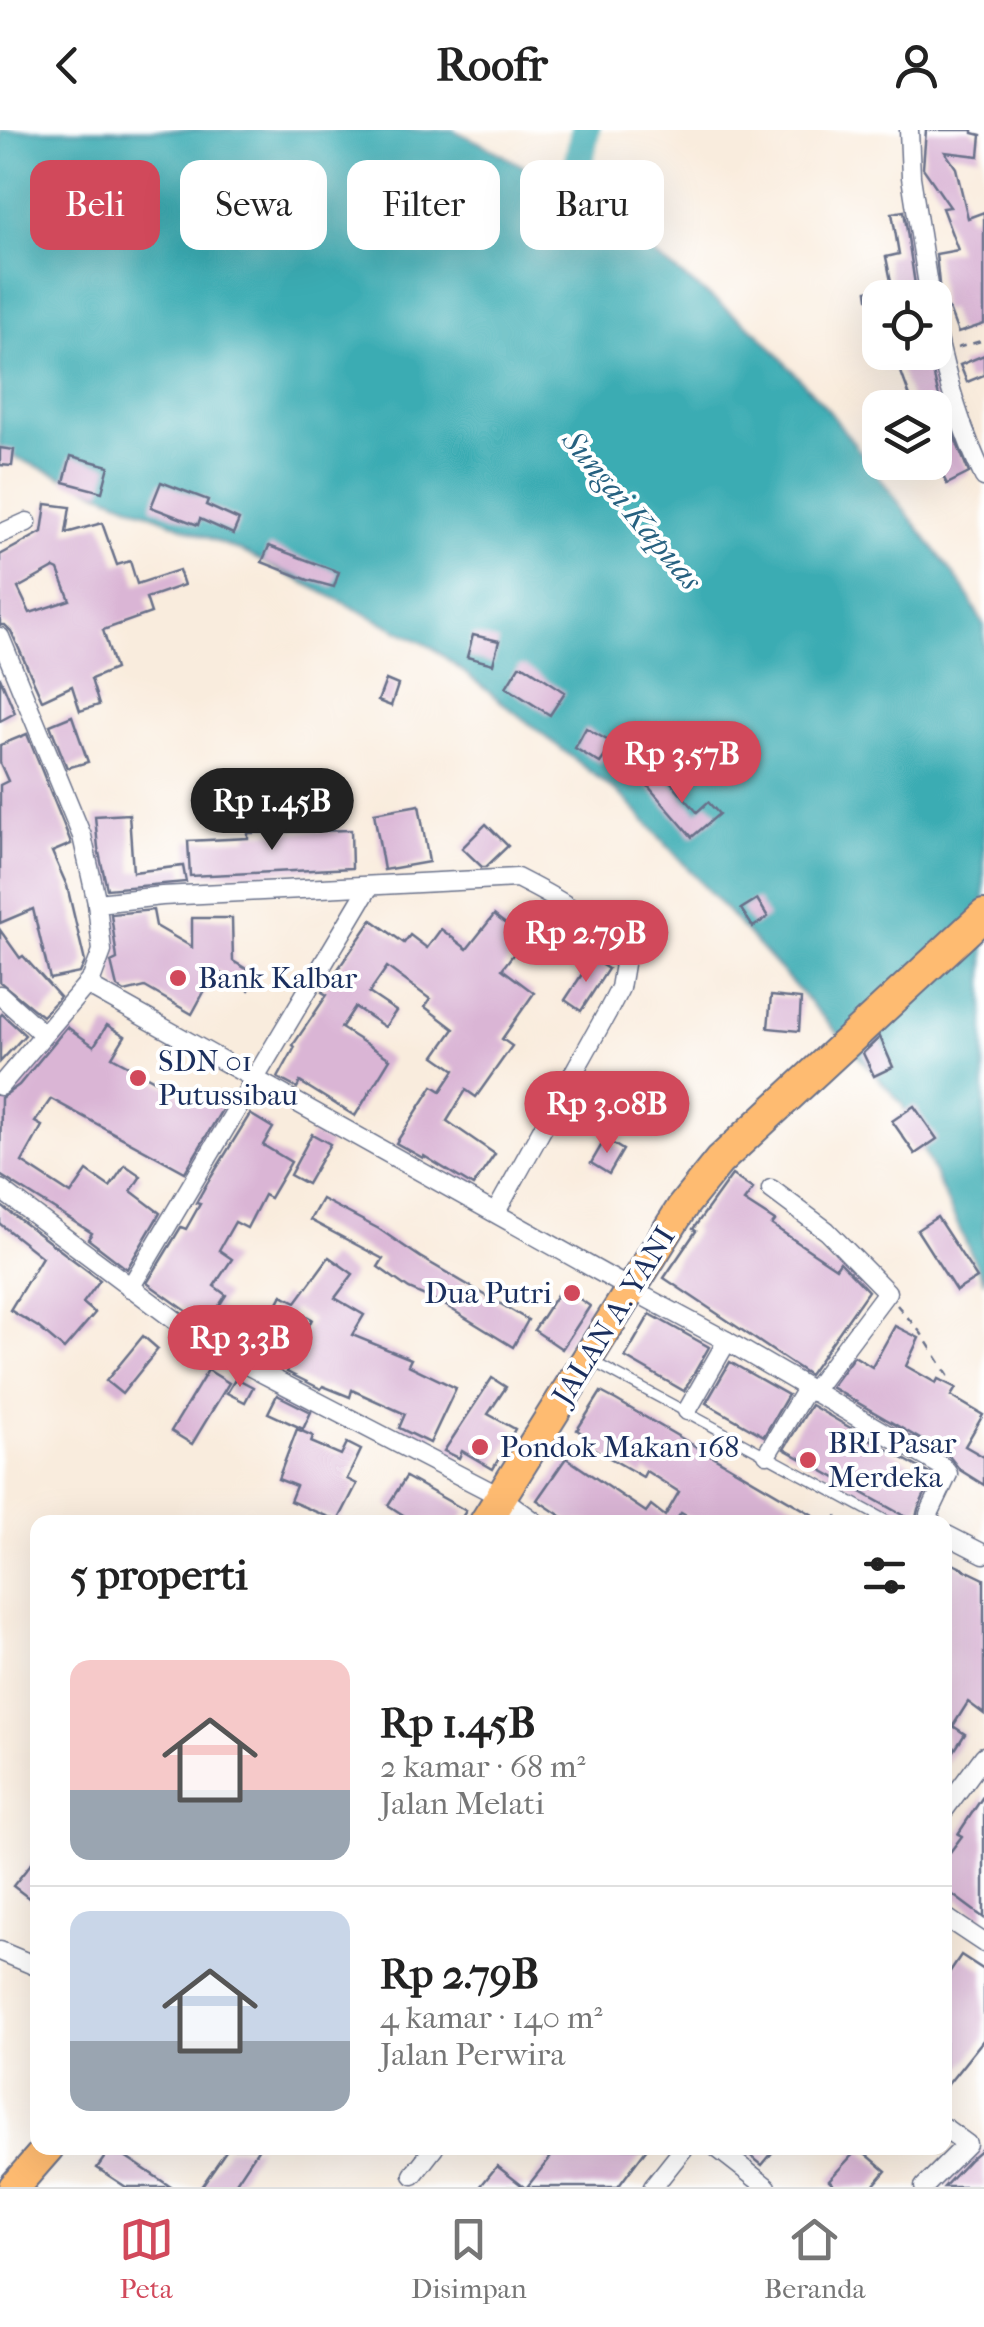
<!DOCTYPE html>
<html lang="id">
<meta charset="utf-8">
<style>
body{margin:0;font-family:"IM FELL French Canon",serif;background:#f2f2f2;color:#222;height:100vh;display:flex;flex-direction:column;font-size:38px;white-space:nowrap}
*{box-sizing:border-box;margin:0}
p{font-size:32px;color:#767676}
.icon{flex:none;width:55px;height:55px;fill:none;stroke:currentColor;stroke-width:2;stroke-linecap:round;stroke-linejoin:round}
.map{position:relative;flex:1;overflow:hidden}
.details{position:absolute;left:30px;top:1385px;width:922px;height:640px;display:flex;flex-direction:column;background:#fff;border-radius:20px;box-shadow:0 10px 40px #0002}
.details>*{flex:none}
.guide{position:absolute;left:30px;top:30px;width:925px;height:90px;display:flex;gap:20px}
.controls{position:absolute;left:862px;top:150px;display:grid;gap:20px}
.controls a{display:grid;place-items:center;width:90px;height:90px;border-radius:20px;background:#fff;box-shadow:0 10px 40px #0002;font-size:50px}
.price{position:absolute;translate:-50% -85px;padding:0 22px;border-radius:35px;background:#d1495b;color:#fff;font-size:32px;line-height:65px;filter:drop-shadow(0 2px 5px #0008)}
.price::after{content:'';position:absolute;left:50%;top:60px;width:30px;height:22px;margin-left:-15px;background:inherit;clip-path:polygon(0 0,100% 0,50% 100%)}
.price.active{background:#222;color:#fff}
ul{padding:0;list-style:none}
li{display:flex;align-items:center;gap:30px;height:250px;padding:0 40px}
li+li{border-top:2px solid #e0e0e0}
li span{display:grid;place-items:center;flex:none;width:280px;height:200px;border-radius:20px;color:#555}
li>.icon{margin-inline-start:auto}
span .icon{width:120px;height:120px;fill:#fffc;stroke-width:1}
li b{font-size:42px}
h2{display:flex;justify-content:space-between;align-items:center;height:120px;padding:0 40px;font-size:42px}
.chip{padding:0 35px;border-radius:20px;background:#fff;box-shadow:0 10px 40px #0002;font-size:35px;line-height:90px}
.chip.active{background:#d1495b;color:#fff}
header{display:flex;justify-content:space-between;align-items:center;height:130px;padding:0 40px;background:#fff;font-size:45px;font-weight:700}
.dock{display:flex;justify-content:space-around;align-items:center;height:140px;border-top:2px solid #e0e0e0;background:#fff;font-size:28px;color:#767676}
.dock a{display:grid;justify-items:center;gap:5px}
.dock .active{color:#d1495b}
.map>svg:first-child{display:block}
.water{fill:#3aacb3;stroke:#2a6e88;stroke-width:2.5}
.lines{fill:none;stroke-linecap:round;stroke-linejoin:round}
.river{stroke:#3aacb3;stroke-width:30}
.building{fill:#dab5d5;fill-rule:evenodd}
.service-casing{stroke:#69718a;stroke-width:12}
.minor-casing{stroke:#69718a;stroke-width:21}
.trunk-casing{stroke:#69718a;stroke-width:34}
.path{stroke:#69718a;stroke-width:2.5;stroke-dasharray:8 8;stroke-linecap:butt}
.service{stroke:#fff;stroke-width:9}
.minor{stroke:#fff;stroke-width:18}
.trunk{stroke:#febb71;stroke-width:30}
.poi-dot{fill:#d1495b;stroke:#fff;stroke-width:4}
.labels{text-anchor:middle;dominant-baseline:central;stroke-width:8;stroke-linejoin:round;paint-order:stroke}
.poi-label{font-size:30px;fill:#1b2f5e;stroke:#fff;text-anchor:start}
.street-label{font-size:30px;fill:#1b2f5e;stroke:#fff}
.water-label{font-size:32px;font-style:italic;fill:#276180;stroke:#fff}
</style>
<header><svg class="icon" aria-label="back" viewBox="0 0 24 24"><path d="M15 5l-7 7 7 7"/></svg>Roofr<svg class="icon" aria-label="person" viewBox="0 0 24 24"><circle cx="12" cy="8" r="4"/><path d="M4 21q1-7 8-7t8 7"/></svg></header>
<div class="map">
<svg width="984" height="2057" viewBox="0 0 984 2057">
<rect width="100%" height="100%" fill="#fff"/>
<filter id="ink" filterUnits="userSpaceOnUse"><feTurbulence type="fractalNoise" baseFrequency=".01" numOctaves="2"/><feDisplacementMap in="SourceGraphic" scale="20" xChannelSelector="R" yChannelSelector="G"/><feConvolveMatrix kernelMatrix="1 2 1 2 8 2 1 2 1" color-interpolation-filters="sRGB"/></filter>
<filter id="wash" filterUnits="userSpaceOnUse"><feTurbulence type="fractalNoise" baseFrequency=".0048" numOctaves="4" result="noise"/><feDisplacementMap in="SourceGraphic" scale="40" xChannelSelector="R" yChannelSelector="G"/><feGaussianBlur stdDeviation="2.25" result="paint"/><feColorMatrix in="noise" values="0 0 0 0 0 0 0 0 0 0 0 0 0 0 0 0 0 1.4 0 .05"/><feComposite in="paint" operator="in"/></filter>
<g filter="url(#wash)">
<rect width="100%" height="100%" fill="#f9ecdd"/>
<path class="water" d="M 0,0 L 453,0 L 483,14 L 573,64 L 757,202 L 829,281 L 964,458 L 984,496 L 984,1152 L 902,974 L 624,668 L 433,518 L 245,423 L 0,321 Z"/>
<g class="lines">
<path class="river" d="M 570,101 L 573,63 L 585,0"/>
</g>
<g id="blocks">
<g class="building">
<path d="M 926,0 L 973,0 L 973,3 L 981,5 L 979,26 L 945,22 L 956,38 L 968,88 L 984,82 L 984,194 L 958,203 L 949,179 L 943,181 L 941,174 L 936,124 L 958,120 L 942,78 L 950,77 L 923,38 Z"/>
<path d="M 904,81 L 917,168 L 868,168 L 867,161 L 892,156 L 886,127 L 899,124 L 892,83 Z"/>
<path d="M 910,222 L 928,222 L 940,271 L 969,343 L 947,354 L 935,330 L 935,273 L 914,278 L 896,228 Z"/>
<path d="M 984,225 L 984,245 L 967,252 L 960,235 Z"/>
<path d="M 0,318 L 14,320 L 12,336 L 0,335 Z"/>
<path d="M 71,326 L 109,336 L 102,362 L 64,352 Z"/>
<path d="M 161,352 L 208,370 L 206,375 L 239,390 L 233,404 L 200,389 L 198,395 L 151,377 Z"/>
<path d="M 46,374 L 70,377 L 66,403 L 102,393 L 117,435 L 130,431 L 137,454 L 179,440 L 184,455 L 146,468 L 151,483 L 103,500 L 115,539 L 91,549 L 99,575 L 80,581 L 72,556 L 42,570 L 11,501 L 5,495 L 0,495 L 0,425 L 42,402 ZM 54,438 L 58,440 L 70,470 L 30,483 L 18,458 Z"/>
<path d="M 269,416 L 339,442 L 334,457 L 308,450 L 262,432 Z"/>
<path d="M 473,505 L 499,511 L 493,534 L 467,527 Z"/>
<path d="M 519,536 L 525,536 L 565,562 L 550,585 L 506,557 Z"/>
<path d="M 0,547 L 15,583 L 0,591 Z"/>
<path d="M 386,550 L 398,555 L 391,576 L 378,571 Z"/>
<path d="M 72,586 L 88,632 L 67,638 L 50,595 Z"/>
<path d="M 586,598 L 616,615 L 618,611 L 642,625 L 632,642 L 605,626 L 600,633 L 575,618 Z"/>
<path d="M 27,604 L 70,710 L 71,714 L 52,722 L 67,756 L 85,832 L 80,843 L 50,849 L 33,779 L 0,793 L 0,655 L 8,651 L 0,633 L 0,615 Z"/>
<path d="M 662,642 L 697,682 L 708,672 L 719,684 L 692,707 L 648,656 Z"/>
<path d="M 419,675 L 429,732 L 384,740 L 374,683 Z"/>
<path d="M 129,684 L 133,742 L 183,736 L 186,752 L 107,759 L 98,718 L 95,686 Z"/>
<path d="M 486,694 L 508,716 L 486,737 L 482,737 L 462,718 Z"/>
<path d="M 351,700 L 352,738 L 190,746 L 188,711 L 248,708 L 248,703 Z"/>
<path d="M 757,769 L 768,787 L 753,797 L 741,779 Z"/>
<path d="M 153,780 L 156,796 L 192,817 L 192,788 L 232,788 L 233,831 L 258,846 L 249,860 L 216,840 L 192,884 L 145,857 L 125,862 L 117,857 L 111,832 L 117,829 L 111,784 Z"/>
<path d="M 494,785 L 525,809 L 502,839 L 534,863 L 502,909 L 512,916 L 476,967 L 466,960 L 447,991 L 495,1024 L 473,1056 L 424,1026 L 423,1028 L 396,1013 L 433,956 L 441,961 L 455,940 L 435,926 L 454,899 L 425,877 L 430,869 L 387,837 L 369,863 L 396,881 L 385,897 L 355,877 L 341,898 L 390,929 L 355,986 L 300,952 L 297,958 L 278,948 L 295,917 L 293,915 L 327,865 L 322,862 L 372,790 L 404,813 L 410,805 L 427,818 L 441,799 L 467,819 Z"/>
<path d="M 0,800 L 20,828 L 23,826 L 60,867 L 42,886 L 0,852 Z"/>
<path d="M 592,829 L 608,839 L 581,881 L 565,870 Z"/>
<path d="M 771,866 L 801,869 L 799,901 L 768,898 Z"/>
<path d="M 2,884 L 25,905 L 0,932 L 0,886 Z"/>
<path d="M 107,895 L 125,906 L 112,927 L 197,973 L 204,961 L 226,973 L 185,1042 L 51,969 L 35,992 L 42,996 L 22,1032 L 71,1064 L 87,1041 L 110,1057 L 125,1035 L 141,1046 L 131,1061 L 160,1083 L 127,1139 L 88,1109 L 92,1103 L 0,1045 L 1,968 L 19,955 L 67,897 L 94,916 Z"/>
<path d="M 880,907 L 893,937 L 874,946 L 863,923 Z"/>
<path d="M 914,976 L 937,1009 L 915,1024 L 892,991 Z"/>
<path d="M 250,984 L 273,998 L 263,1015 L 291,1032 L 270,1068 L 264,1065 L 247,1098 L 235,1092 L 219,1120 L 232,1129 L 214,1156 L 226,1165 L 217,1179 L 260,1207 L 282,1165 L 296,1172 L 329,1127 L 353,1144 L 335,1168 L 364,1185 L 352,1205 L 411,1229 L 408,1235 L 456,1258 L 430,1313 L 399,1298 L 405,1284 L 352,1260 L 350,1267 L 323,1256 L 321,1259 L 287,1242 L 312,1189 L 293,1179 L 266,1230 L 216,1202 L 147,1153 L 181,1097 L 186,1099 L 200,1074 L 196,1073 L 205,1057 Z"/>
<path d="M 312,1004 L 330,1014 L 307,1054 L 290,1045 Z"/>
<path d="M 605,1009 L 623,1020 L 609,1044 L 591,1033 Z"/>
<path d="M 732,1045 L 753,1059 L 744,1071 L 775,1091 L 772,1095 L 812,1122 L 836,1138 L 840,1132 L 868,1161 L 809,1245 L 664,1148 L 696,1101 L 693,1099 Z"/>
<path d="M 322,1069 L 379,1099 L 420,1127 L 528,1190 L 513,1217 L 443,1174 L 409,1159 L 378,1137 L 383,1129 L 310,1090 Z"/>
<path d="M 0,1075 L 100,1150 L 83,1173 L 95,1183 L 64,1219 L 38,1197 L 10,1180 L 42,1127 L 0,1094 Z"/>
<path d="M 937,1087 L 977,1148 L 956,1161 L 917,1100 Z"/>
<path d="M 562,1157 L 590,1176 L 562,1219 L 534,1200 Z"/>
<path d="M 650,1184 L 709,1217 L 684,1261 L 625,1227 Z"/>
<path d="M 895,1196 L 919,1208 L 906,1236 L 936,1253 L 938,1249 L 956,1258 L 951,1266 L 983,1285 L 965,1316 L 984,1327 L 984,1355 L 960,1340 L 949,1326 L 831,1257 L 854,1226 L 872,1237 Z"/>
<path d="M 143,1206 L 158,1219 L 122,1264 L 106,1251 Z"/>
<path d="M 730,1232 L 788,1265 L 764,1306 L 706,1273 Z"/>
<path d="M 208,1240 L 229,1253 L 192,1314 L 171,1301 Z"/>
<path d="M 236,1248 L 253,1257 L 245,1272 L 227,1263 Z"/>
<path d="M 492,1248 L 506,1257 L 488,1284 L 515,1299 L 493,1339 L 462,1321 L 459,1328 L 444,1321 Z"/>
<path d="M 601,1262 L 616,1270 L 825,1392 L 697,1392 L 681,1383 L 675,1392 L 570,1392 L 537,1370 L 566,1328 L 646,1382 L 651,1375 L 665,1386 L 679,1362 L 646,1341 L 643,1347 L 589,1316 L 592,1310 L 577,1300 Z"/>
<path d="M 277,1265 L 311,1282 L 303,1299 L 268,1283 Z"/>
<path d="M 811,1275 L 933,1346 L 918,1379 L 915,1392 L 784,1319 Z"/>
<path d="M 297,1299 L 313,1306 L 311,1312 L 341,1325 L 347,1313 L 361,1320 L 347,1349 L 357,1354 L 338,1391 L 290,1371 L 296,1356 L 278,1349 Z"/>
<path d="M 406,1347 L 466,1381 L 459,1392 L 414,1392 L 388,1375 Z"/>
<path d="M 945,1430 L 984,1449 L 984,1584 L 968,1572 L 953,1596 L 965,1604 L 945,1635 Z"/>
<path d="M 984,1665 L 984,1788 L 945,1759 L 945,1729 L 962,1706 L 958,1704 Z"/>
<path d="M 38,1725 L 38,1775 L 13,1756 Z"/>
<path d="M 961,1825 L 984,1840 L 984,1909 L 945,1958 L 945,1849 Z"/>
<path d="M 984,2017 L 984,2057 L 944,2057 L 970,2029 Z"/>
<path d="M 111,2018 L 113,2018 L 171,2057 L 126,2057 L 97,2038 Z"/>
<path d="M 228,2018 L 259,2018 L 233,2057 L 201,2057 Z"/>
<path d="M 558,2018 L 647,2018 L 618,2057 L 527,2057 Z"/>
<path d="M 741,2018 L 776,2018 L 762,2035 Z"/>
<path d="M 859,2018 L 886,2041 L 872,2057 L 836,2057 L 829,2050 Z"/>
<path d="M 497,2036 L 524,2057 L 480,2057 Z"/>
</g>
</g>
</g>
<g filter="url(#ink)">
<use href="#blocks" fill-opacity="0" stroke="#69718a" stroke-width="2.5"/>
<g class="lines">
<g class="service-casing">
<path id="service" d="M 590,1230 L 889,1392"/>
</g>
<g class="minor-casing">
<g id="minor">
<path d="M 909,0 L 911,47 L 930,168"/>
<path d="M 935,195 C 946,248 960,298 984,347"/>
<path d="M 0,404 L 27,392"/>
<path d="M 0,507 L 82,706 L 97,773"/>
<path d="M 87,855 L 618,1152"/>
<path d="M 0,865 L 43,904"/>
<path d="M 0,956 L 92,848 L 102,821 L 97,773 L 162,766 L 517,748 C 564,772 595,788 624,834 L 620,858 L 608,881 L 496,1082"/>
<path d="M 0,1059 L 176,1191 L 239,1231 L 501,1367 L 535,1392"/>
<path d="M 771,1059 L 827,1101 L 887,1162 L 812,1262"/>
<path d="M 130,1158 L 369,757"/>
<path d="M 647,1168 L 727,1211 L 943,1337 L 948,1344 L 929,1384 L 931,1392"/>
<path d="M 687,1281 L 727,1211"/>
<path d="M 767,1324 L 806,1259"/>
<path d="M 945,1404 L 984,1424"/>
<path d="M 945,1679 L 984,1626"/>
<path d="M 945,1787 L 984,1813"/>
<path d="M 0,1821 L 38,1837"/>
<path d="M 717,2018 L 767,2057"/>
<path d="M 413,2045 L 434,2018"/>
<path d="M 653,2057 L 684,2018"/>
<path d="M 924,2057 L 967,2014 L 945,1998"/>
</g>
</g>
<g class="trunk-casing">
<g id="trunk">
<path d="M 485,1392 L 683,1076 L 719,1031 L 984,785"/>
<path d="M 14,2057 L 48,2018"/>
</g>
</g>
<g class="path">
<path d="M 957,218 L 984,210"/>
<path d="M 897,1175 L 921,1203 L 949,1247"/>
<path d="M 833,1392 L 841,1381"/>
</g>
<use href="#service" class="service"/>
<use href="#minor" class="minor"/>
<use href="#trunk" class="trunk"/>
</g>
</g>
<g class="poi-dot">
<circle cx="178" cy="848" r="10"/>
<circle cx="138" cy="948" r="10"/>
<circle cx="572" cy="1163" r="10"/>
<circle cx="480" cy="1317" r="10"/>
<circle cx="808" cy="1330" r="10"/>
</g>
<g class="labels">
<g class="poi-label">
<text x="198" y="848">Bank Kalbar</text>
<text x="158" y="931">SDN 01<tspan x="158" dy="34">Putussibau</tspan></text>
<text x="552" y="1163" text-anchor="end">Dua Putri</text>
<text x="828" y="1313">BRI Pasar<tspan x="828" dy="34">Merdeka</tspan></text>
<text x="500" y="1317">Pondok Makan 168</text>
</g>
<g class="street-label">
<text transform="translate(614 1186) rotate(-58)">JALAN A. YANI</text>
</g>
<g class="water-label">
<text transform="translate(632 380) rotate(50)">Sungai Kapuas</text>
</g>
</g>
</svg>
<div class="controls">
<a><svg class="icon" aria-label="locate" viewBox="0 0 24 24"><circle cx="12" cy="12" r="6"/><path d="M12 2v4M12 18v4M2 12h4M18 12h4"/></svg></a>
<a><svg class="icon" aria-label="layers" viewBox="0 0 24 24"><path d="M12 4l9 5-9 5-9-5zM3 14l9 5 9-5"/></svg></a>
</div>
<b class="price" style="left:682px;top:676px">Rp 3.57B</b>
<b class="price active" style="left:272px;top:723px">Rp 1.45B</b>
<b class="price" style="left:586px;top:855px">Rp 2.79B</b>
<b class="price" style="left:607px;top:1026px">Rp 3.08B</b>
<b class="price" style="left:240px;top:1260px">Rp 3.3B</b>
<div class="guide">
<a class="chip active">Beli</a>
<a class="chip">Sewa</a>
<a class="chip">Filter</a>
<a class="chip">Baru</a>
</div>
<section class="details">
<h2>5 properti<svg class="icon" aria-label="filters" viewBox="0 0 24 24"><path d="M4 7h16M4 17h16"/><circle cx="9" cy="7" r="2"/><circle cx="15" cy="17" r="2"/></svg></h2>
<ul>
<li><span style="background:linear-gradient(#f6c9c9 65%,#9aa5b1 0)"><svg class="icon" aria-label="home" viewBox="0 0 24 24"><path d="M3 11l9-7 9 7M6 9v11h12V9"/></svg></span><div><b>Rp 1.45B</b><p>2 kamar · 68 m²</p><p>Jalan Melati</p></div></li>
<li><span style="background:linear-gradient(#c9d6e8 65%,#9aa5b1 0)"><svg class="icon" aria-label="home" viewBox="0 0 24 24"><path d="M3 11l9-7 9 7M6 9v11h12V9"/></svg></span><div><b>Rp 2.79B</b><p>4 kamar · 140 m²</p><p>Jalan Perwira</p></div></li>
</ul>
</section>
</div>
<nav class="dock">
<a class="active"><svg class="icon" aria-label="map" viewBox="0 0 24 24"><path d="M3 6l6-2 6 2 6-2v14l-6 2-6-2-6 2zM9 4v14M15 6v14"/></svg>Peta</a>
<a><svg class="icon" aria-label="saved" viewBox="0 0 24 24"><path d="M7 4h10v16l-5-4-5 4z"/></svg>Disimpan</a>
<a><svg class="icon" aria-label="home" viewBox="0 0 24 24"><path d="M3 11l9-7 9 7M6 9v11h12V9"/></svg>Beranda</a>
</nav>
